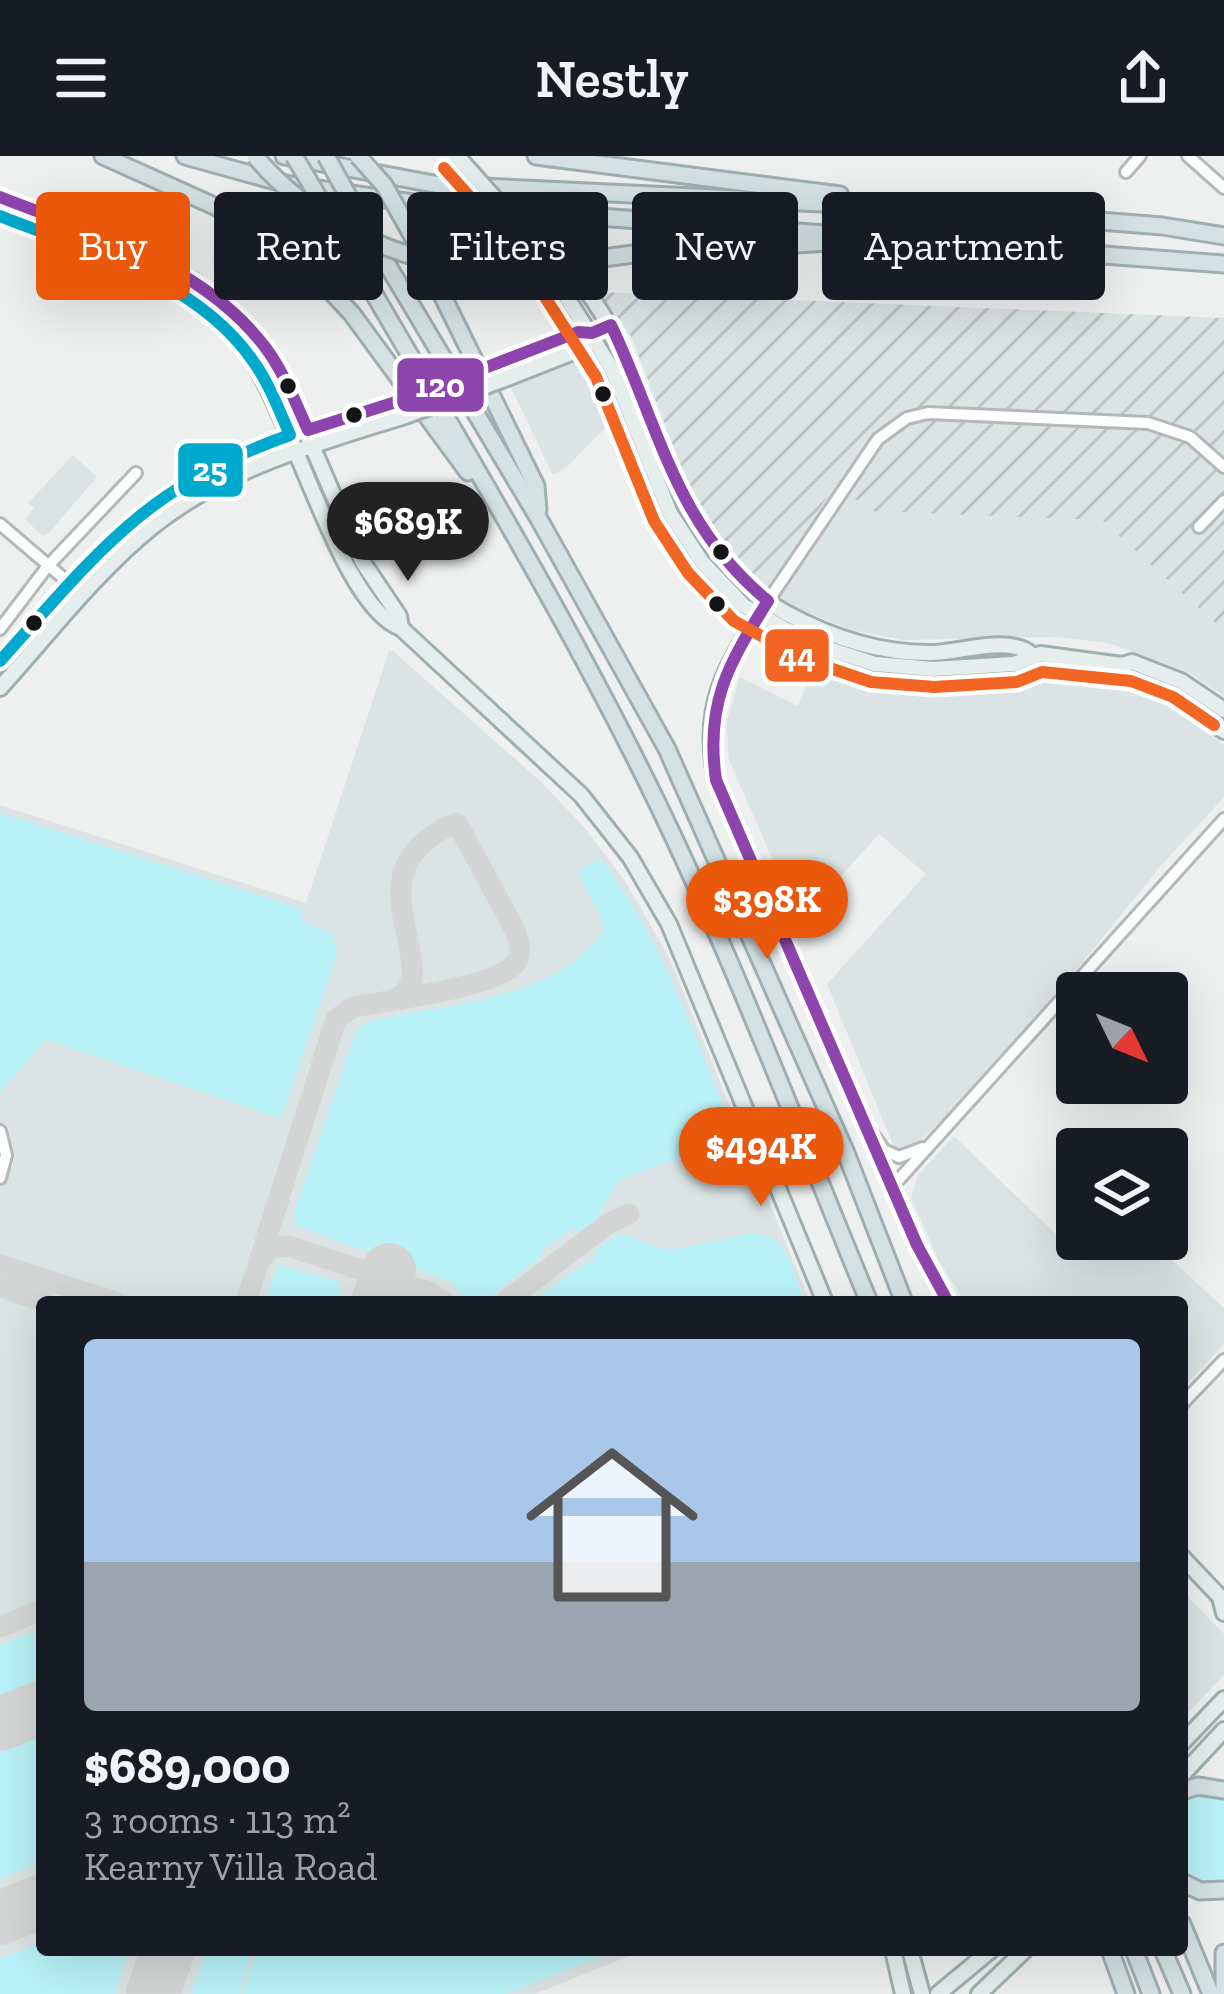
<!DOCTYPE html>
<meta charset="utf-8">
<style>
body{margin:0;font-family:"Zilla Slab",serif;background:#20242c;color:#f1f3f6;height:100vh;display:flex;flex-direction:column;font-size:45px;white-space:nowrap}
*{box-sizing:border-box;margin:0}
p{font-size:39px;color:#9ea1a6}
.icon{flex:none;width:66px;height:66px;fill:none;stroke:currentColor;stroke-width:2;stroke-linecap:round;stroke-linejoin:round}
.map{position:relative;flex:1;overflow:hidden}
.sheet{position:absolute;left:36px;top:1140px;width:1152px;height:660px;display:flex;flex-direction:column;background:#171b24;border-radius:12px;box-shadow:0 12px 48px #0002}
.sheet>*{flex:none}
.guide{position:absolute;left:36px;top:36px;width:1152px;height:108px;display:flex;gap:24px}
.needle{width:78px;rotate:133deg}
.tools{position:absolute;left:1056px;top:816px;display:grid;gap:24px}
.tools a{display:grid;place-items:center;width:132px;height:132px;border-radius:12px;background:#171b24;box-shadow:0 12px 48px #0002;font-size:60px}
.price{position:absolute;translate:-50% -102px;padding:0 27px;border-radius:42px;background:#ea580c;color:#fff;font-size:39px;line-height:78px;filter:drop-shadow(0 3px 6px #0008)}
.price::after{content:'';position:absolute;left:50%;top:72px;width:36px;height:27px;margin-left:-18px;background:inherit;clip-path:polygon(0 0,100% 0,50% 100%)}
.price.selected{background:#222;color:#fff}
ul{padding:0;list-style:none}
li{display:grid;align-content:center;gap:24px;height:636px;padding:0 48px}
li span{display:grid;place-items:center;height:372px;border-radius:12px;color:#555}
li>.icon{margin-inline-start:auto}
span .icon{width:216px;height:216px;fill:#fffc;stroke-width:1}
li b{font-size:51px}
.pill{padding:0 42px;border-radius:12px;background:#171b24;box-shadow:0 12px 48px #0002;font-size:42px;line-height:108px}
.pill.selected{background:#ea580c;color:#fff}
header{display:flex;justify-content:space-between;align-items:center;height:156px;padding:0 48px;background:#171b24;font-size:54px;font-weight:600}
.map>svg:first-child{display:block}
.built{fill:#dce3e4}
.industrial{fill:url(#industrial-furrows)}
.grass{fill:#b9f3f7}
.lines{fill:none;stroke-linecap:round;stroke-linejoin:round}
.taxiway{stroke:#d4d6d6;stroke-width:21}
.runway{stroke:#d4d6d6;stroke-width:54}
.minor-casing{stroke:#b6b8b8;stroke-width:16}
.major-casing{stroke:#9fafb0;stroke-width:20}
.highway-casing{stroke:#9fafb0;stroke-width:21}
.minor{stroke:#fcfdfd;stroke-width:10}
.major{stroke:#e5eded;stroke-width:14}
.highway{stroke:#d4e2e3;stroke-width:15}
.major-bridge-casing{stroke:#9fafb0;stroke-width:20;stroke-linecap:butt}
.highway-bridge-casing{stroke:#9fafb0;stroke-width:21;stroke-linecap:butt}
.major-bridge{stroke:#e5eded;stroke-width:14}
.highway-bridge{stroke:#d4e2e3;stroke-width:15}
.bus-1-casing{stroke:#fff;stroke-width:21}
.bus-2-casing{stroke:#fff;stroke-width:21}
.bus-3-casing{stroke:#fff;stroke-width:21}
.bus-1{stroke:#8e44ad;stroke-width:12}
.bus-2{stroke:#f26522;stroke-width:12}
.bus-3{stroke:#00a9ce;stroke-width:12}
.bus-dot{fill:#131415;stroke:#fff;stroke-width:4.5}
.line-badge{stroke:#fff;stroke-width:4.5}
.badge-label{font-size:33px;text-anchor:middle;font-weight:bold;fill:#fff}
</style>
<header><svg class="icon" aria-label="menu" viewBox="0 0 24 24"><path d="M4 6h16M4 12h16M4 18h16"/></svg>Nestly<svg class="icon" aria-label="share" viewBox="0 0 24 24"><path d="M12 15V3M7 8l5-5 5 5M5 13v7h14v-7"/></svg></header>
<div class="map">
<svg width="1224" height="1838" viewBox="0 0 1224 1838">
<defs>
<pattern id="industrial-furrows" width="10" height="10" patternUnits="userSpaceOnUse" patternTransform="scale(3)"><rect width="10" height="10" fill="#dce3e4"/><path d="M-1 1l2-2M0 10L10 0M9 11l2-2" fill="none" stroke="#bcc2c3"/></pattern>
</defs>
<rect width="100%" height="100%" fill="#eef0f0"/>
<g class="built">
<path d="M 588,200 L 598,204 L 619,257 L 568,310 L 553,319 L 510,230 Z"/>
<path d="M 73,299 L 97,321 L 48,378 L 42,380 L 25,363 L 34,352 L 28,347 Z"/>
<path d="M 835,329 L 872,354 L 1102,364 L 1224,475 L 1224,540 L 1188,516 L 1108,487 L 1056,481 L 904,484 L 851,474 L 794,451 L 761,427 L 766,425 L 804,376 Z"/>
<path d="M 389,495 L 393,495 L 539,624 L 584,671 L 625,725 L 669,801 L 810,1146 L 42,1146 L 42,1794 L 644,1794 L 535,1838 L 0,1838 L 0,649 L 306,747 Z"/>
<path d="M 818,500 L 878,517 L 936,521 L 1066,517 L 1115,525 L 1179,555 L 1224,589 L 1224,641 L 1160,711 L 1055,840 L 958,948 L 909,996 L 896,996 L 827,828 L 926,718 L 879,678 L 800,766 L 729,604 L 726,567 L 740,521 L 798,550 Z"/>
<path d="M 954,980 L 1065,1087 L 1077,1075 L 1077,1083 L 1149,1083 L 1224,1152 L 1224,1188 L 1182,1233 L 1182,1146 L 965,1146 L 939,1105 L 911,1042 L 918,1019 Z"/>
<path d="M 1182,1435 L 1224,1478 L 1224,1519 L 1182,1563 Z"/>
</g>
<path class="industrial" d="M 599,136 L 1224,162 L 1224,475 L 1102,364 L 872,355 L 835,329 L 804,376 L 766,425 L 761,427 L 729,397 L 696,349 L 631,180 Z"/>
<g class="grass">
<path d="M 0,657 L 303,753 L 301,765 L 333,778 L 337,799 L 281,963 L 46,884 L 0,936 Z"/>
<path d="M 600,702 C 665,787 699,892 739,990 L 709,999 L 705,993 L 620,1023 L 595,1064 L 579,1076 L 574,1071 L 541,1095 L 543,1099 L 483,1146 L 467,1146 L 452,1127 L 434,1119 L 294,1069 L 295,1053 L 357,873 L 372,864 C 445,850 557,842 603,776 L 604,768 L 577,716 Z"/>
<path d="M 754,1077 C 789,1081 794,1117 804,1146 L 529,1146 L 596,1101 L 594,1096 L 615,1080 L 628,1079 L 659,1092 L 673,1093 Z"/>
<path d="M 281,1110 L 338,1125 L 342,1135 L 339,1146 L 265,1146 L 275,1115 Z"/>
<path d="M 42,1473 L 42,1528 L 0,1545 L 0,1489 Z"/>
<path d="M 42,1573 L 42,1705 L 0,1723 L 0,1590 Z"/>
<path d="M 1205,1636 L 1224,1640 L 1224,1723 L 1205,1729 L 1182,1719 L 1182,1644 Z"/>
<path d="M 42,1786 L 42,1794 L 129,1794 L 115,1838 L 0,1838 L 0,1803 Z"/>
<path d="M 206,1794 L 253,1794 L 239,1838 L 191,1838 Z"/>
<path d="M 257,1794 L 616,1794 L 506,1838 L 242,1838 Z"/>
</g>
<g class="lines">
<g class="taxiway">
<path d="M 457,667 L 514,772 C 519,785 524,798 514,809 C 494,831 386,845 353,851 C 366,848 388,847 399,841 C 439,817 371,740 418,692 C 430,681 442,671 457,667 Z"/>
<path d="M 258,1107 L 271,1092 L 288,1090 L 371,1117 L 379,1126 L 379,1144 L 385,1133 L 397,1127 L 430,1136 L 444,1146"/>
<path d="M 0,1109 L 116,1146"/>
<path d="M 0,1131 L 45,1146"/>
<path d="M 246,1146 L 336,863 L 353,851"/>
<path d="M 505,1146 L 609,1067 L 629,1058"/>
<path d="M 0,1471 L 42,1454"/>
<path d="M 28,1751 L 42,1740"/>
</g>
<g class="runway">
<path d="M 378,1146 L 389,1114"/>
<path d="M 0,1568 L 42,1551"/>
<path d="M 0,1762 L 42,1745"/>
<path d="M 153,1838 L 168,1794"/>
</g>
<g class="minor-casing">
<g id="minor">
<path d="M 1188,0 L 1224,32"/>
<path d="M 1126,16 L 1140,0"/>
<path d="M 0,368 L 75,432"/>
<path d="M 1199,371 L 1224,345"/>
<path d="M 768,445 L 878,283 L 907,262 L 928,257 L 1148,267 L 1190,281 L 1224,311"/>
<path d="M 0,473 L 47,411 L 136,317"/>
<path d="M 0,975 L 6,999 L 0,1022"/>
<path d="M 875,981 L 884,994 L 899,1001 L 923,992"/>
<path d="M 893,1030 L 1224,663"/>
<path d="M 1182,1248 L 1224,1204"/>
</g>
</g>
<g class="major-casing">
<g id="major">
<path d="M 0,41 L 163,108 L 192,124 L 249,172 L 277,209 L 362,405 L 399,460 L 401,472"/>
<path d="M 0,58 C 78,91 177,116 235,180 C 290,240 337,450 401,472 L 581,639 L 630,701 L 669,768 L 825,1146"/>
<path d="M 583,130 C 665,235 661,389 786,457 C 832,482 882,498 934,497 C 961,496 1011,479 1032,499"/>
<path d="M 560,131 L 612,213 L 670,357 L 702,406 L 744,450 L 810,487 L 875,508 L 933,513 L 1014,508 L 1040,498 L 1122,509 L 1132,506 L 1181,525 L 1224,554"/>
<path d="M 496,209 L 578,176 L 595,176"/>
<path d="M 502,224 L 586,191 L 592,177"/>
<path d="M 768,445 C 727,509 700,546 716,624 L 917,1089 L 948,1146"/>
<path d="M 0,508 C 47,456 91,397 147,354 C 220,298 312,272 399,245"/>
<path d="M 1122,509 L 1126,520 L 1164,535 L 1224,575"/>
<path d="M 0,532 C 49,478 95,417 152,371 C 223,313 319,287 405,260"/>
<path d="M 1182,1401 L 1220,1441 L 1224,1457"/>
<path d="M 1182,1587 L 1224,1543"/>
<path d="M 1182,1619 L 1224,1574"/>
<path d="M 893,1794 L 903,1838"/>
<path d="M 910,1794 L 922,1838"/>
<path d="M 938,1838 L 991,1794"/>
<path d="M 979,1838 L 1025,1794"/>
</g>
</g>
<g class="highway-casing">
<g id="highway">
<path d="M 103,0 L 232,58 L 301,103 L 352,158 L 468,316"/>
<path d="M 185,0 L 290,29 L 413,47 L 1224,108"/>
<path d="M 284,0 L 439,29 L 950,53 L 1162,70 L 1224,80"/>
<path d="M 536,0 L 840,39"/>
<path d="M 333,67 C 435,245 544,421 636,604 C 725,780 794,965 869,1146"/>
<path d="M 372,83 L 539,363 L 667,593 L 846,997 L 904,1146"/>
<path d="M 422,98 L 536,330 L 538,354"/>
<path d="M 461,111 L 529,112 L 633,98 L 829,86"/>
<path d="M 1182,1635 L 1198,1630 L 1224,1634"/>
<path d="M 1182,1726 L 1200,1735 L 1224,1734"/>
<path d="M 1182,1768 L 1211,1838"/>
<path d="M 1110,1794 L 1126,1838"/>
<path d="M 1134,1794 L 1151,1838"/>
<path d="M 1163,1794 L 1182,1838"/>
<path d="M 1224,1797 L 1224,1837"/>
</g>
</g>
<use href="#minor" class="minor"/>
<use href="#major" class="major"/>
<use href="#highway" class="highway"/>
<g class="major-bridge-casing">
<g id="major-bridge">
<path d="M 457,0 L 550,104 L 583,130"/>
<path d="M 550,104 L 560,131"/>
<path d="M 399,245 L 496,209"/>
<path d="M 405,260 L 502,224"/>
</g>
</g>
<g class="highway-bridge-casing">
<g id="highway-bridge">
<path d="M 255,0 C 305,61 385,99 461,111"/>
<path d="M 294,0 L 329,59"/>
<path d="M 326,0 L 372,83"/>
<path d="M 358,0 L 384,29 L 417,88"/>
</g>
</g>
<use href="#major-bridge" class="major-bridge"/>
<use href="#highway-bridge" class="highway-bridge"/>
<g class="bus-1-casing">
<path id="bus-1" d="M 0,41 C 94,78 201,107 265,191 C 284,216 295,246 308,274 L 399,245 L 578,176 L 592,177 L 611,169 C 660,272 675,369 768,445 C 728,508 705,548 716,624 L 917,1089 L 948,1146"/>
</g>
<g class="bus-2-casing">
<path id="bus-2" d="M 444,12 L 534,113 L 545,141 L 596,221 L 654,365 L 688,417 L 734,465 L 803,503 L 871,526 L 934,531 L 1017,526 L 1042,516 L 1131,525 L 1173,541 L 1214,569"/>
</g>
<g class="bus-3-casing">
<path id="bus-3" d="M 0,60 C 88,95 196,123 253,205 C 269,227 279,254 290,279 C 147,329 97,397 0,505"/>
</g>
<use href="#bus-1" class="bus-1"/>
<use href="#bus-2" class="bus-2"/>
<use href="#bus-3" class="bus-3"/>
</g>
<g class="bus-dot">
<circle cx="288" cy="230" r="10"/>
<circle cx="603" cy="238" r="10"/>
<circle cx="354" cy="259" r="10"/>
<circle cx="721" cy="396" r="10"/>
<circle cx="717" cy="448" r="10"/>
<circle cx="34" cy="467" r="10"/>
</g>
<g class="line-badge">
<rect x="395" y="200" width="91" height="58" rx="12" fill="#8e44ad"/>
<rect x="176" y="285" width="69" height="58" rx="12" fill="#00a9ce"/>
<rect x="763" y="471" width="68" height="57" rx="12" fill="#f26522"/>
</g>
<g class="badge-label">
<text x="440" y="241">120</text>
<text x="210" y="325">25</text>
<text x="797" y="511">44</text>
</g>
</svg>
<div class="tools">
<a><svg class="needle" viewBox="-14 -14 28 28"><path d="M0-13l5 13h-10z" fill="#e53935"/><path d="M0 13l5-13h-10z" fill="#9ea1a6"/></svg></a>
<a><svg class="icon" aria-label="layers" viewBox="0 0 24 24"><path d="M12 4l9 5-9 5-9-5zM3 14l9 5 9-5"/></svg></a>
</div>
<b class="price selected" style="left:408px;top:428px">$689K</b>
<b class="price" style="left:767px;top:806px">$398K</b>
<b class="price" style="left:761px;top:1053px">$494K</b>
<div class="guide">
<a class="pill selected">Buy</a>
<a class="pill">Rent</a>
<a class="pill">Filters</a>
<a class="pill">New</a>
<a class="pill">Apartment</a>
</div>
<section class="sheet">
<ul>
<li><span style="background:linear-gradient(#a9c7e8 60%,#9aa5b1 0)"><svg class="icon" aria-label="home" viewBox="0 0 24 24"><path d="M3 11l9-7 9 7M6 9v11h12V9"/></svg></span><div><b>$689,000</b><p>3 rooms · 113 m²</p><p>Kearny Villa Road</p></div></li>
</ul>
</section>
</div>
